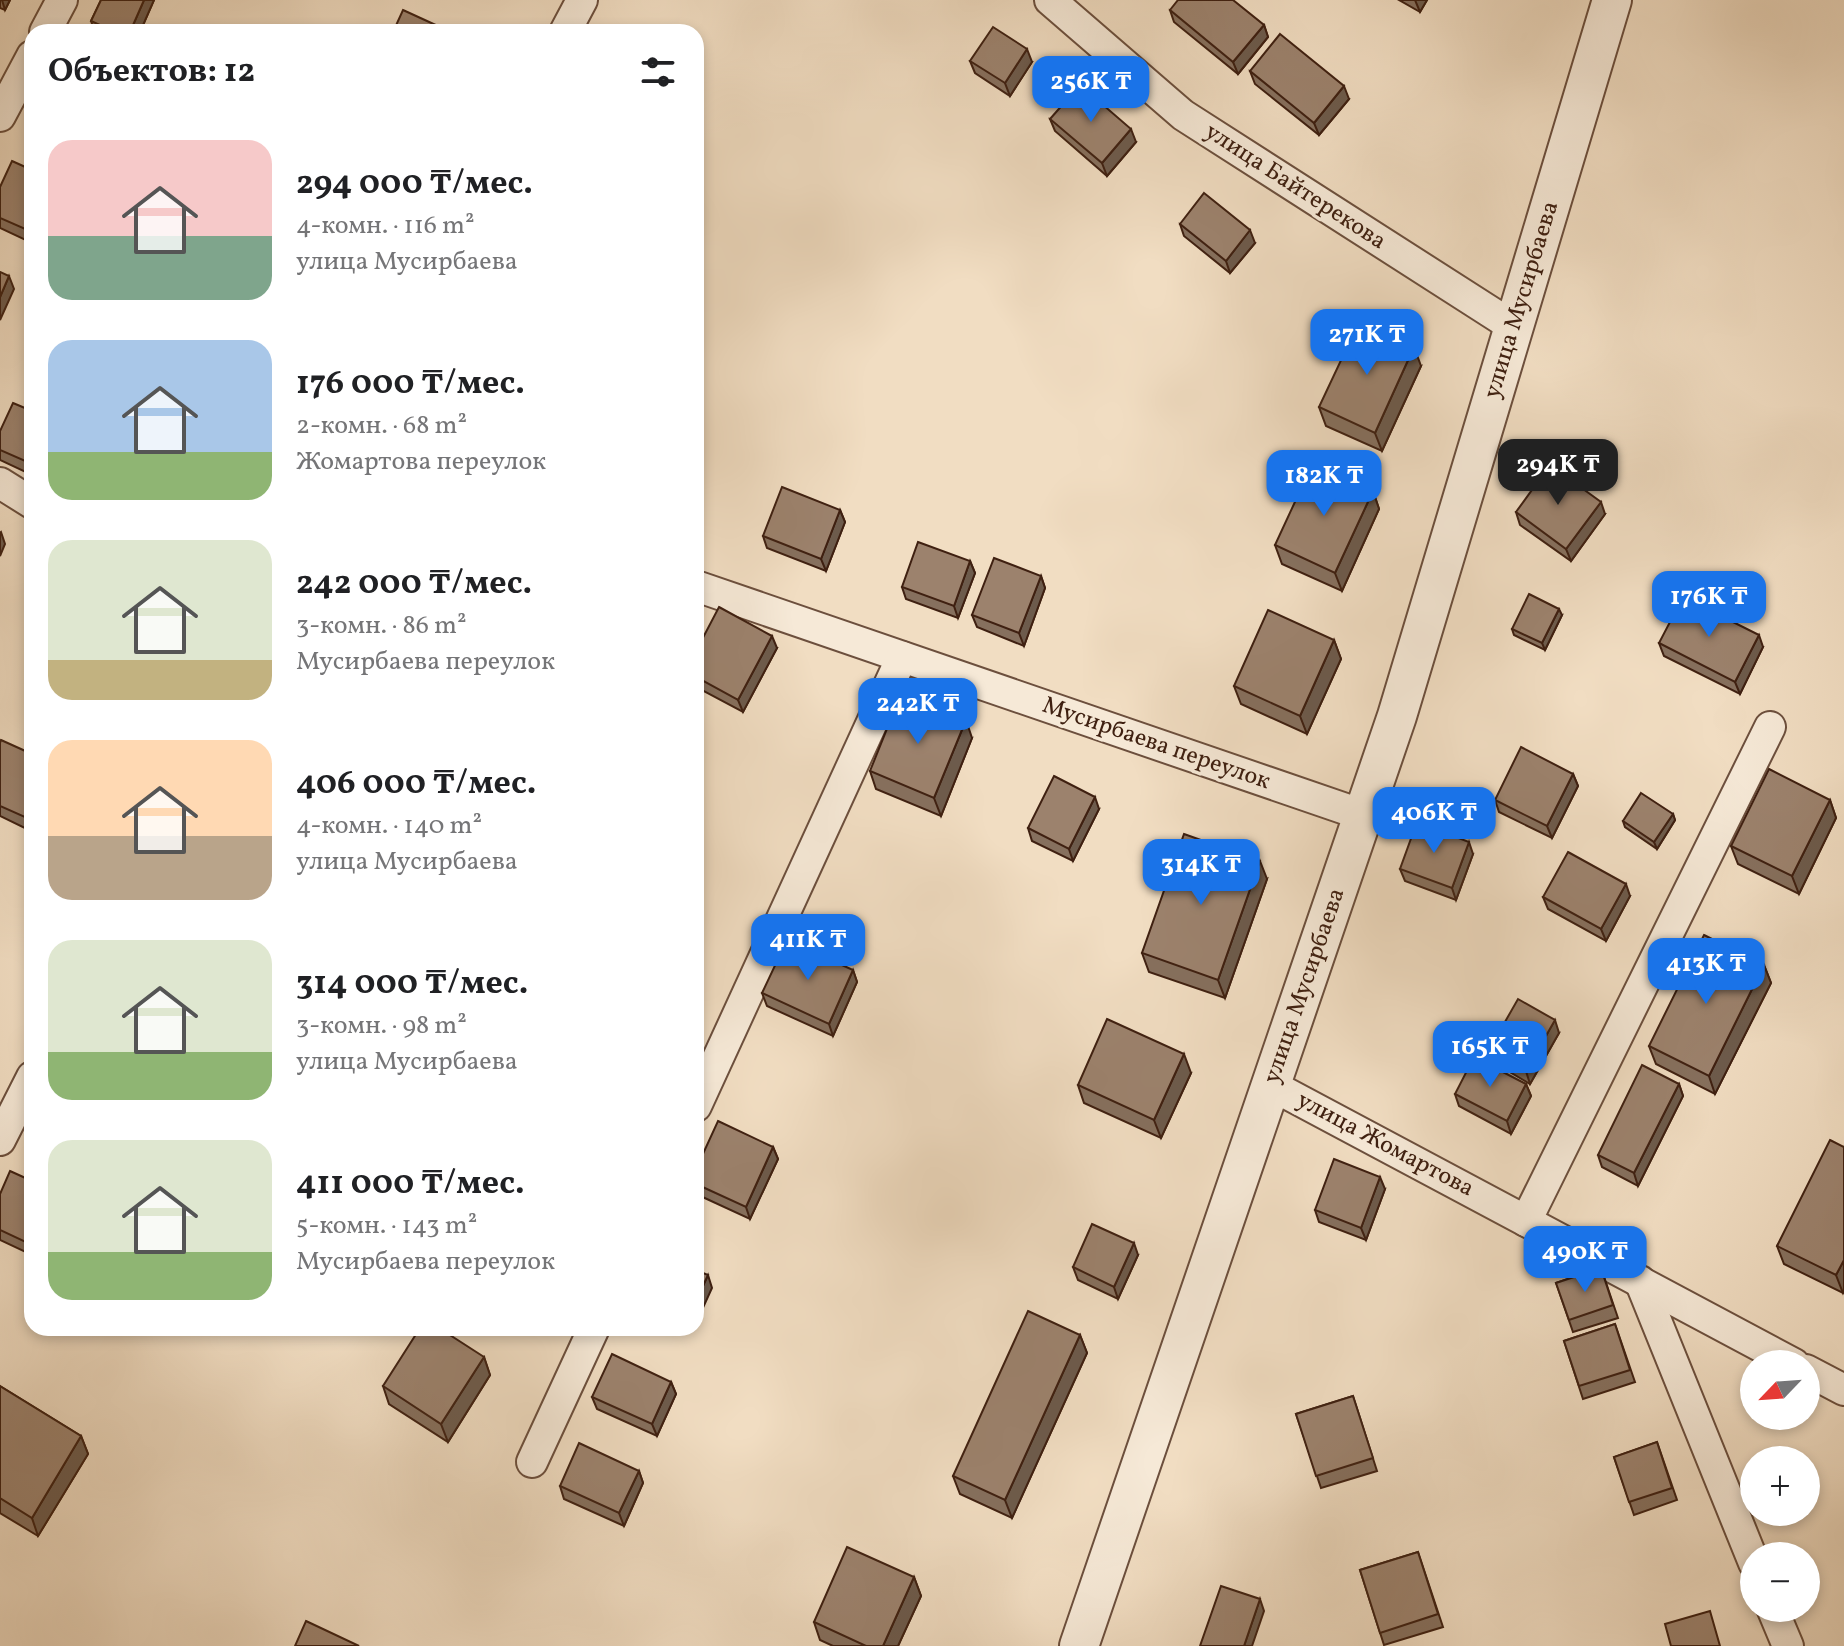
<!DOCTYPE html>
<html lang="ru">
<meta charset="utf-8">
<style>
body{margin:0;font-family:Vollkorn,serif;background:#f6f6f6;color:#202124;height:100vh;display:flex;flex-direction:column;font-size:30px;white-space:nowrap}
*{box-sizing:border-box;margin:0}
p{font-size:26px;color:#757577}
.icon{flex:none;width:44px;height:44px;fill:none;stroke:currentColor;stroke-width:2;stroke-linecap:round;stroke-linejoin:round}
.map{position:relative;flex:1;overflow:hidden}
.side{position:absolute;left:24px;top:24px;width:680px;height:1312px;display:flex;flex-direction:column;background:#fff;border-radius:24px;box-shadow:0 4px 12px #0003}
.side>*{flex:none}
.needle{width:52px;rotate:245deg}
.controls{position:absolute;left:1740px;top:1350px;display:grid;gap:16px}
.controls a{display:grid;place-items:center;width:80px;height:80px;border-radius:50%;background:#fff;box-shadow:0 4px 12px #0003;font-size:40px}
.price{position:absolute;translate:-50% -68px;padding:0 18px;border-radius:16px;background:#1a73e8;color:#fff;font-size:26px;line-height:52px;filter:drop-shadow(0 2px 4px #0008)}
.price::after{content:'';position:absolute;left:50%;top:48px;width:24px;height:18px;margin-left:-12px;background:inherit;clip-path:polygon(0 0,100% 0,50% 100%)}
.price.current{background:#222;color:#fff}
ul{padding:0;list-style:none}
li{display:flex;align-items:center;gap:24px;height:200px;padding:0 24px}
li span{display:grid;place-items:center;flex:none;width:224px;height:160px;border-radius:24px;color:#555}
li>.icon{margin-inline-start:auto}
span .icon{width:96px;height:96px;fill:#fffc;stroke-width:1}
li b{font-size:34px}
h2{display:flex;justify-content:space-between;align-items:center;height:96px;padding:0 24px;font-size:34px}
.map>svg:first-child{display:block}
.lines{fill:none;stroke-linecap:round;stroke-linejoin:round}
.minor-casing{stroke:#6c4f3d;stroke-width:34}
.tertiary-casing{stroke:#6c4f3d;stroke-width:42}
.minor{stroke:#f6e9d7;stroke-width:30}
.tertiary{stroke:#f6e9d7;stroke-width:38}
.wall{fill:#86705e;stroke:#3f2011;stroke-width:2}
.shaded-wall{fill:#6d5b4c;stroke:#3f2011;stroke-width:2}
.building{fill:#9c826d;stroke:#3f2011;stroke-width:2}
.labels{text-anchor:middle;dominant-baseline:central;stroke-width:7;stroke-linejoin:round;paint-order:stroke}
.street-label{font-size:24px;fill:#3f2011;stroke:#f6e9d7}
</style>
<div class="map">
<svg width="1844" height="1646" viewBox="0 0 1844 1646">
<rect width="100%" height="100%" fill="#f1ddc2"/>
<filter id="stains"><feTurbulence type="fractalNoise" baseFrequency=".0025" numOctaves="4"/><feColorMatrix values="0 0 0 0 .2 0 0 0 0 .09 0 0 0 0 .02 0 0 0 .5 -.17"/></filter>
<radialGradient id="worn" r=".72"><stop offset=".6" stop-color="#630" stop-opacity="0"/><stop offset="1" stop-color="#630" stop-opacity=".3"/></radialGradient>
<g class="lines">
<g class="minor-casing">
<g id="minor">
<path d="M 1050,0 L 1183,115 L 1514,327"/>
<path d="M 45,32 L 62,0"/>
<path d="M 565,32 L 582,0"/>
<path d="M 0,116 L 32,56"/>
<path d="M 0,483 L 32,503"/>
<path d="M 696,586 L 1363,815"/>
<path d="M 1271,1085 L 1794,1364"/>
<path d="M 696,1106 L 902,657"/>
<path d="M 0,1140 L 32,1077"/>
<path d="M 1526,1221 L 1770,727"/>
<path d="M 1640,1281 L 1754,1563"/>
<path d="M 1806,1370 L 1844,1390"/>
<path d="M 532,1462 L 594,1328"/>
<path d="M 1772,1608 L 1788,1646"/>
</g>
</g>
<g class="tertiary-casing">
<path id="tertiary" d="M 1079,1646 L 1397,716 L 1612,0"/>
</g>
<use href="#minor" class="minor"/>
<use href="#tertiary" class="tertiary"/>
</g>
<g class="wall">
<path d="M 0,0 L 10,0 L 5,10 L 0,8 Z"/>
<path d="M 101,0 L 154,0 L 140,32 L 95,32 L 91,21 Z"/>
<path d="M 1399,0 L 1427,0 L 1420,12 Z"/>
<path d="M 1170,10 L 1264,25 L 1268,37 L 1238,74 L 1174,22 Z"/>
<path d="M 970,61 L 1032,62 L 1010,96 L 975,73 Z"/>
<path d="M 1250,71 L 1349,99 L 1319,135 L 1255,84 Z"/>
<path d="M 1050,119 L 1136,142 L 1107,176 L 1055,131 Z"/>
<path d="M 32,170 L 32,243 L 0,228 L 0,187 Z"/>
<path d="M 1180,224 L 1255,243 L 1230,273 L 1184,236 Z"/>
<path d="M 1421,366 L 1382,451 L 1326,426 L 1319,407 Z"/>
<path d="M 32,411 L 32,475 L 0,460 L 0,431 Z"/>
<path d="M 1373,491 L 1379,509 L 1342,591 L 1282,564 L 1275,545 Z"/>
<path d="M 840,510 L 845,522 L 826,571 L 767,548 L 763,536 Z"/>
<path d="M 1516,512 L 1605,514 L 1571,561 L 1520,525 Z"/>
<path d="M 970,561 L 975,573 L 958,618 L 906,599 L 902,587 Z"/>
<path d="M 1041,576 L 1045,588 L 1024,646 L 977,627 L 972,615 Z"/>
<path d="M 1562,615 L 1545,650 L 1514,635 L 1512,629 Z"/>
<path d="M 1334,640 L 1341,659 L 1307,734 L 1241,704 L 1234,686 Z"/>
<path d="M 1659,643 L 1763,647 L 1740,694 L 1664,656 Z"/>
<path d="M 777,648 L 743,712 L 696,687 L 696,651 Z"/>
<path d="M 972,738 L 941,816 L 876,789 L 870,771 Z"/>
<path d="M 0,743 L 31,831 L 0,816 Z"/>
<path d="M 1573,774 L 1578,786 L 1552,838 L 1499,812 L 1495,800 Z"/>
<path d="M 1830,800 L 1836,818 L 1799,894 L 1738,864 L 1731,846 Z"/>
<path d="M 1099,809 L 1073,861 L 1032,841 L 1028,828 Z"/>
<path d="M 1673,814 L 1675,820 L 1657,849 L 1625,827 L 1623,821 Z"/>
<path d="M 1473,854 L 1456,900 L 1405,881 L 1400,869 Z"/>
<path d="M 1267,879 L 1225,998 L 1149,972 L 1142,953 Z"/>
<path d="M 1630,896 L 1606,941 L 1548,909 L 1543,897 Z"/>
<path d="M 1764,965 L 1771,983 L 1715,1094 L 1656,1064 L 1649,1046 Z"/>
<path d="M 853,970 L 857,982 L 833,1036 L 767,1006 L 762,993 Z"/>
<path d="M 1559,1033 L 1530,1084 L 1493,1062 L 1489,1050 Z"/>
<path d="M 1191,1073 L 1161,1138 L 1084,1103 L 1078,1085 Z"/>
<path d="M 1526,1084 L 1531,1096 L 1511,1134 L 1459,1106 L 1455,1094 Z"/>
<path d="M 1679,1084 L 1683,1096 L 1638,1186 L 1602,1167 L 1598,1155 Z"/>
<path d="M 773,1147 L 778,1159 L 750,1219 L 696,1194 L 696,1169 Z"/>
<path d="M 1844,1147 L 1844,1291 L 1843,1293 L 1784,1264 L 1777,1246 Z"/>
<path d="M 32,1181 L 32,1255 L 0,1240 L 0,1194 Z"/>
<path d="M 1385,1189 L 1366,1240 L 1319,1222 L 1315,1210 Z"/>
<path d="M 1138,1255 L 1118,1299 L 1078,1280 L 1073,1267 Z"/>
<path d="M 1601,1268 L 1618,1318 L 1573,1332 L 1556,1283 Z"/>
<path d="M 1615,1324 L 1635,1382 L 1583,1399 L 1564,1341 Z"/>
<path d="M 1080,1335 L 1087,1353 L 1012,1518 L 960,1494 L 953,1476 Z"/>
<path d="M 484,1357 L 490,1375 L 448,1442 L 389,1404 L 383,1386 Z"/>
<path d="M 671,1382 L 676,1394 L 657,1436 L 597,1409 L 592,1397 Z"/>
<path d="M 0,1386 L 81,1436 L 88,1454 L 38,1536 L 0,1513 Z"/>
<path d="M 1353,1396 L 1377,1471 L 1321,1488 L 1296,1414 Z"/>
<path d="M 1657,1442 L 1677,1500 L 1634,1515 L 1614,1457 Z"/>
<path d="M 639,1471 L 643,1483 L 624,1526 L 564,1499 L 560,1486 Z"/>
<path d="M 1418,1552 L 1443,1627 L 1384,1645 L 1360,1570 Z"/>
<path d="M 914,1577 L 921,1596 L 898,1646 L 833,1646 L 820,1640 L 814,1622 Z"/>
</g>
<g class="shaded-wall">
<path d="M 2,0 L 10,0 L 5,10 Z"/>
<path d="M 144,0 L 154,0 L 140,32 L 130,32 Z"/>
<path d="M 1415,0 L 1427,0 L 1420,12 Z"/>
<path d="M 1264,25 L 1268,37 L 1238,74 L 1233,62 Z"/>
<path d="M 1027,49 L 1032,62 L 1010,96 L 1005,83 Z"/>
<path d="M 1344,86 L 1349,99 L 1319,135 L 1314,123 Z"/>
<path d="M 1131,129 L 1136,142 L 1107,176 L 1102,163 Z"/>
<path d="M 1250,230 L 1255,243 L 1230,273 L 1226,261 Z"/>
<path d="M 9,276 L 14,289 L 0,320 L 0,297 Z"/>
<path d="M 1414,347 L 1421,366 L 1382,451 L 1375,433 Z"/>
<path d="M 1373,491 L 1379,509 L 1342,591 L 1335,573 Z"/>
<path d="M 1601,502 L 1605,514 L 1571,561 L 1566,549 Z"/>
<path d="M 840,510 L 845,522 L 826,571 L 821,559 Z"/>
<path d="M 1,532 L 5,544 L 0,556 L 0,533 Z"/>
<path d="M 970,561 L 975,573 L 958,618 L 954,606 Z"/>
<path d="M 1041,576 L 1045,588 L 1024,646 L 1019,633 Z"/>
<path d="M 1559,609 L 1562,615 L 1545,650 L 1542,643 Z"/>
<path d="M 1759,635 L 1763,647 L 1740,694 L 1735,682 Z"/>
<path d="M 772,636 L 777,648 L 743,712 L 738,700 Z"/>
<path d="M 1334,640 L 1341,659 L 1307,734 L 1300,716 Z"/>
<path d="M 966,720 L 972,738 L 941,816 L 934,798 Z"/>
<path d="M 1573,774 L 1578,786 L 1552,838 L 1547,826 Z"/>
<path d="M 1095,797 L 1099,809 L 1073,861 L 1069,849 Z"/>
<path d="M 1830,800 L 1836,818 L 1799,894 L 1792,876 Z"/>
<path d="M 32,807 L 32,829 L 31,831 L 27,818 Z"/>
<path d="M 1673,814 L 1675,820 L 1657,849 L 1654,842 Z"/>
<path d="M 1469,842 L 1473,854 L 1456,900 L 1452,888 Z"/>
<path d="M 1260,861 L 1267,879 L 1225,998 L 1218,980 Z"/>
<path d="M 1626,884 L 1630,896 L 1606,941 L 1601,929 Z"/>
<path d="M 1764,965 L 1771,983 L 1715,1094 L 1709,1076 Z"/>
<path d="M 853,970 L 857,982 L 833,1036 L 829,1024 Z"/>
<path d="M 1555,1020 L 1559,1033 L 1530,1084 L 1526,1071 Z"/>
<path d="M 1184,1054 L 1191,1073 L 1161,1138 L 1154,1120 Z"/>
<path d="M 1526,1084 L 1531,1096 L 1511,1134 L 1507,1121 Z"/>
<path d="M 1679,1084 L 1683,1096 L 1638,1186 L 1634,1173 Z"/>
<path d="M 773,1147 L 778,1159 L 750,1219 L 746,1207 Z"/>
<path d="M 1380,1177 L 1385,1189 L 1366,1240 L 1361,1228 Z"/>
<path d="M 1134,1243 L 1138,1255 L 1118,1299 L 1114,1287 Z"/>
<path d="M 1844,1260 L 1844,1291 L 1843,1293 L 1836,1275 Z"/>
<path d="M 708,1275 L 712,1288 L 696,1323 L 696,1301 Z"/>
<path d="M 1080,1335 L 1087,1353 L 1012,1518 L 1005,1500 Z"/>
<path d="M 484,1357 L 490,1375 L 448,1442 L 441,1424 Z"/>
<path d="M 671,1382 L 676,1394 L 657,1436 L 652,1424 Z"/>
<path d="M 81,1436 L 88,1454 L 38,1536 L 32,1518 Z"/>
<path d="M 639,1471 L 643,1483 L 624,1526 L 619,1513 Z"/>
<path d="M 914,1577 L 921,1596 L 898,1646 L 883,1646 Z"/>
<path d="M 1260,1599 L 1264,1611 L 1252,1646 L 1244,1646 Z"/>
</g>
<g class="building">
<path d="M 101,0 L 144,0 L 130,32 L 115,32 L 91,21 Z"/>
<path d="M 1178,0 L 1233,0 L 1264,25 L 1233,62 L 1170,10 Z"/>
<path d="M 403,10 L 451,32 L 393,32 Z"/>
<path d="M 993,27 L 1027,49 L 1005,83 L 970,61 Z"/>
<path d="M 1280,34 L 1344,86 L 1314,123 L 1250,71 Z"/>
<path d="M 1080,85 L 1131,129 L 1102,163 L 1050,119 Z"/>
<path d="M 12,161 L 32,170 L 32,232 L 0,218 L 0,187 Z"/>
<path d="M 1204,193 L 1250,230 L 1226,261 L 1180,224 Z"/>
<path d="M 0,272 L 9,276 L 0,297 Z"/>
<path d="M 1359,322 L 1414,347 L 1375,433 L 1319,407 Z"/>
<path d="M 13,403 L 32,411 L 32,464 L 0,450 L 0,431 Z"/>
<path d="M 1313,463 L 1373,491 L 1335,573 L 1275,545 Z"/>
<path d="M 1550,465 L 1601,502 L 1566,549 L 1516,512 Z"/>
<path d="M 782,487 L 840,510 L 821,559 L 763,536 Z"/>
<path d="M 918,542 L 970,561 L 954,606 L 902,587 Z"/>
<path d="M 994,558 L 1041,576 L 1019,633 L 972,615 Z"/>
<path d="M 1529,594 L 1559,609 L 1542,643 L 1512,629 Z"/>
<path d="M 1683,597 L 1759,635 L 1735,682 L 1659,643 Z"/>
<path d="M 719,607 L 772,636 L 738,700 L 696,677 L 696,651 Z"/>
<path d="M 1268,610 L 1334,640 L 1300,716 L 1234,686 Z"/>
<path d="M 901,694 L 966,720 L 934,798 L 870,771 Z"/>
<path d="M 1,740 L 32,754 L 32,807 L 27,818 L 0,806 L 0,743 Z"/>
<path d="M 1521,747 L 1573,774 L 1547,826 L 1495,800 Z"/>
<path d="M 1769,769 L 1830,800 L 1792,876 L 1731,846 Z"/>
<path d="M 1054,776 L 1095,797 L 1069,849 L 1028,828 Z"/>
<path d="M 1641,793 L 1673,814 L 1654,842 L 1623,821 Z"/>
<path d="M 1417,822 L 1469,842 L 1452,888 L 1400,869 Z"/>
<path d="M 1184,834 L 1260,861 L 1218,980 L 1142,953 Z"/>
<path d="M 1568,852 L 1626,884 L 1601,929 L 1543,897 Z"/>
<path d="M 1704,935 L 1764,965 L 1709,1076 L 1649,1046 Z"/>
<path d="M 787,940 L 853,970 L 829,1024 L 762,993 Z"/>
<path d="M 1518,999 L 1555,1020 L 1526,1071 L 1489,1050 Z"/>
<path d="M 1107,1019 L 1184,1054 L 1154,1120 L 1078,1085 Z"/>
<path d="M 1474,1057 L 1526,1084 L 1507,1121 L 1455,1094 Z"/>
<path d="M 1642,1065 L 1679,1084 L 1634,1173 L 1598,1155 Z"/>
<path d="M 718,1121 L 773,1147 L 746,1207 L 696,1184 L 696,1169 Z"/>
<path d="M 1830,1140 L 1844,1147 L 1844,1260 L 1836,1275 L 1777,1246 Z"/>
<path d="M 1334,1159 L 1380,1177 L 1361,1228 L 1315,1210 Z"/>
<path d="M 10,1171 L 32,1181 L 32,1245 L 0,1230 L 0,1194 Z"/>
<path d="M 1092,1224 L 1134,1243 L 1114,1287 L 1073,1267 Z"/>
<path d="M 1601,1268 L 1613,1305 L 1569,1320 L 1556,1283 Z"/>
<path d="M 696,1270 L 708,1275 L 696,1301 Z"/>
<path d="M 1028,1311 L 1080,1335 L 1005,1500 L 953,1476 Z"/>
<path d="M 1615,1324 L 1630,1370 L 1579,1386 L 1564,1341 Z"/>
<path d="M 420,1328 L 439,1328 L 484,1357 L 441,1424 L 383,1386 Z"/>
<path d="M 612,1354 L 671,1382 L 652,1424 L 592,1397 Z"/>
<path d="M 0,1386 L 81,1436 L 32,1518 L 0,1498 Z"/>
<path d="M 1353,1396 L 1373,1458 L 1316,1476 L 1296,1414 Z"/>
<path d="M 1657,1442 L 1672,1488 L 1629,1502 L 1614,1457 Z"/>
<path d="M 579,1443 L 639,1471 L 619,1513 L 560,1486 Z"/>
<path d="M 847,1547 L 914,1577 L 883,1646 L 866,1646 L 814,1622 Z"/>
<path d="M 1418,1552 L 1438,1614 L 1380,1633 L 1360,1570 Z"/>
<path d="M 1221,1586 L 1260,1599 L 1244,1646 L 1200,1646 Z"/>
<path d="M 1710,1611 L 1720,1646 L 1671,1646 L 1665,1624 Z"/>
<path d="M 306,1621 L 359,1646 L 295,1646 Z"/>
</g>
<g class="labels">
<g class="street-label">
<text transform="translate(1295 187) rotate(33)">улица Байтерекова</text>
<text transform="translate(1522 300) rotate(-73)">улица Мусирбаева</text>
<text transform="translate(1156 744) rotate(19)">Мусирбаева переулок</text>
<text transform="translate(1305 986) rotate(-71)">улица Мусирбаева</text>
<text transform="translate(1385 1145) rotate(28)">улица Жомартова</text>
</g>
</g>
<rect width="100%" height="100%" filter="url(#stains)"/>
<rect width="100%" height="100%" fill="url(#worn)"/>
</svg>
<div class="controls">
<a><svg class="needle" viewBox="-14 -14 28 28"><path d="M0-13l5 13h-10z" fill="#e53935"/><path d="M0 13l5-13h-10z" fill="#757577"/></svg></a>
<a>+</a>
<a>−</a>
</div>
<b class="price" style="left:1091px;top:124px">256K ₸</b>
<b class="price" style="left:1367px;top:377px">271K ₸</b>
<b class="price current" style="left:1558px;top:507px">294K ₸</b>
<b class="price" style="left:1324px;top:518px">182K ₸</b>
<b class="price" style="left:1709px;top:639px">176K ₸</b>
<b class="price" style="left:918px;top:746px">242K ₸</b>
<b class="price" style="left:1434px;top:855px">406K ₸</b>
<b class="price" style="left:1201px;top:907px">314K ₸</b>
<b class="price" style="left:808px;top:982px">411K ₸</b>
<b class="price" style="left:1706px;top:1006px">413K ₸</b>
<b class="price" style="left:1490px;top:1089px">165K ₸</b>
<b class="price" style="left:1585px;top:1294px">490K ₸</b>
<section class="side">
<h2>Объектов: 12<svg class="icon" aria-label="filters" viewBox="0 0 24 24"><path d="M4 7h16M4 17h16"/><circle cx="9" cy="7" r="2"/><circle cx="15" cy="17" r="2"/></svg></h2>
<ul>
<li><span style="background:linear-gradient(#f6c9c9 60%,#7fa58c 0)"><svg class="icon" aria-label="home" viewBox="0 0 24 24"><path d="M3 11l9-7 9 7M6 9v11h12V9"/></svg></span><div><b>294 000 ₸/мес.</b><p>4-комн. · 116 m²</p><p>улица Мусирбаева</p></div></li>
<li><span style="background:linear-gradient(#a9c7e8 70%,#8fb573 0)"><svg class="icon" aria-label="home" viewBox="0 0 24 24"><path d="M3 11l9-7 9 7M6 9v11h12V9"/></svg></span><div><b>176 000 ₸/мес.</b><p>2-комн. · 68 m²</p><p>Жомартова переулок</p></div></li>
<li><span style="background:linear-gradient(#dfe7d0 75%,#c2b280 0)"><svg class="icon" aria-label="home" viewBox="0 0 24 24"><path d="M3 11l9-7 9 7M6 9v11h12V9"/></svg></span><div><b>242 000 ₸/мес.</b><p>3-комн. · 86 m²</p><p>Мусирбаева переулок</p></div></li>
<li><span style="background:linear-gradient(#ffd9b3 60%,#b9a48a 0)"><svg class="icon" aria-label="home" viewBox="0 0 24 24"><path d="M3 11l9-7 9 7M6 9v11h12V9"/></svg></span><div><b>406 000 ₸/мес.</b><p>4-комн. · 140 m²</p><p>улица Мусирбаева</p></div></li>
<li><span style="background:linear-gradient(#dfe7d0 70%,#8fb573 0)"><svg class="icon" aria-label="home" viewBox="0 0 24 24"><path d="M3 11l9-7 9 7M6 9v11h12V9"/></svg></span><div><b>314 000 ₸/мес.</b><p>3-комн. · 98 m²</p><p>улица Мусирбаева</p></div></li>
<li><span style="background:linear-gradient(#dfe7d0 70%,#8fb573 0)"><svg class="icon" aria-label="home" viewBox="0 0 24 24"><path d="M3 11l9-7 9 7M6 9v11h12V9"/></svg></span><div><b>411 000 ₸/мес.</b><p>5-комн. · 143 m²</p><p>Мусирбаева переулок</p></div></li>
</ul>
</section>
</div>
